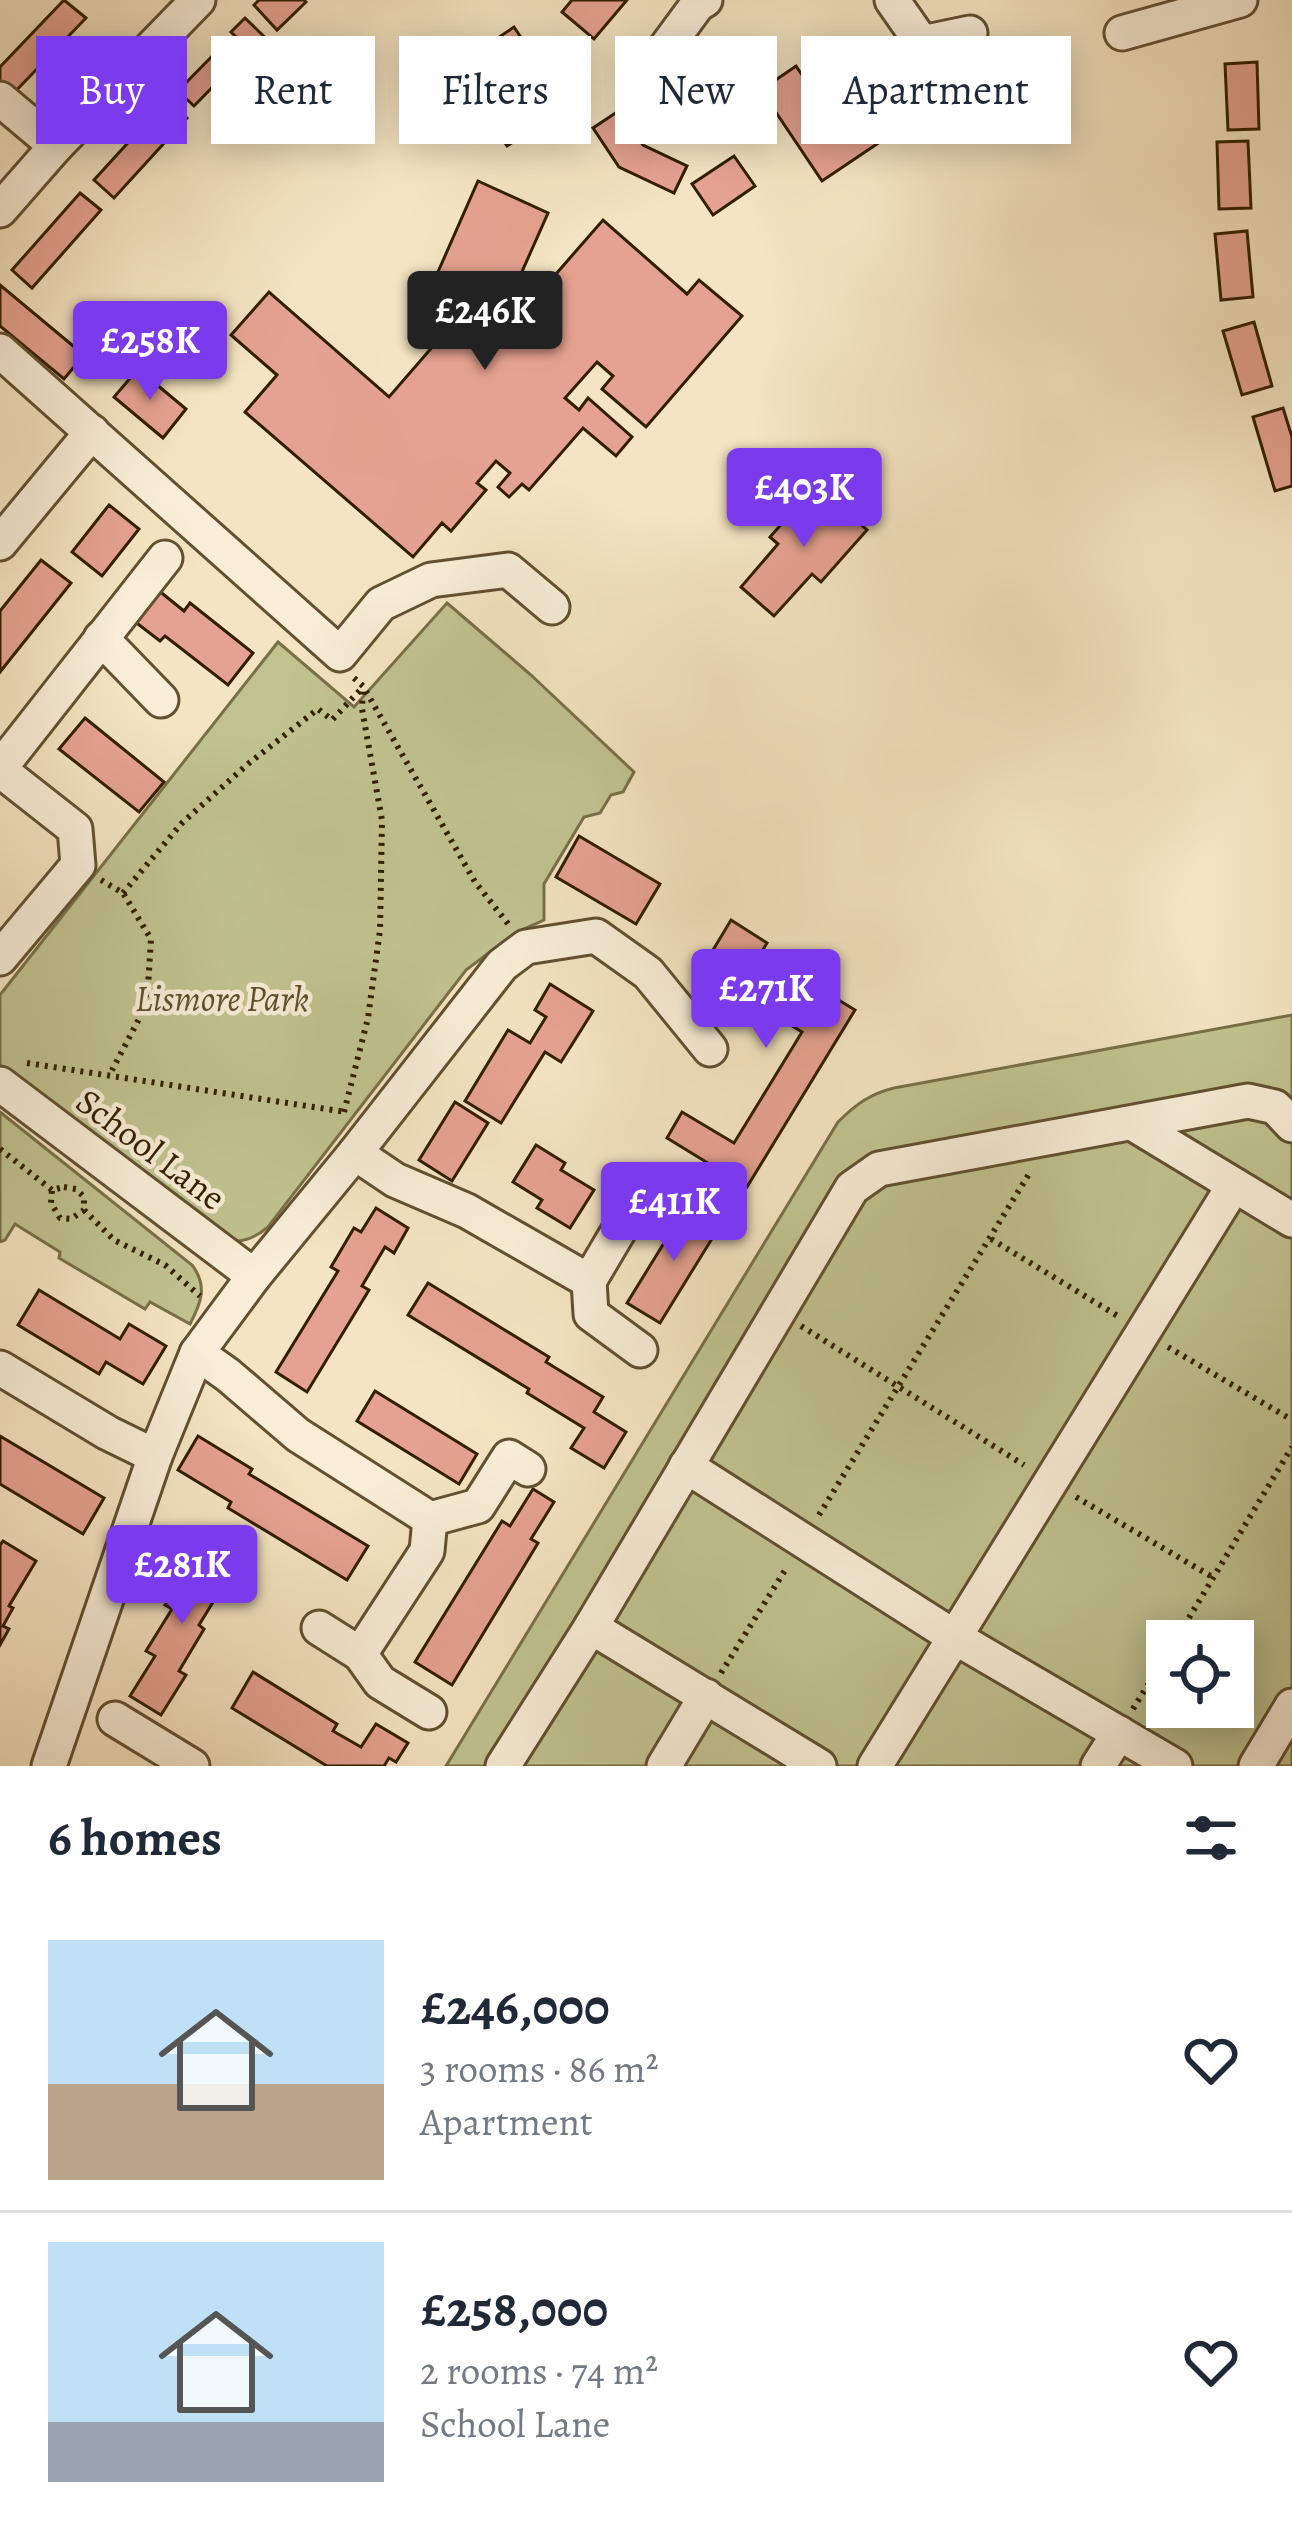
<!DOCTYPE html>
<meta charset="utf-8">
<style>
body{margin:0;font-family:Alegreya,serif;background:#f2f2f3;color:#1f2937;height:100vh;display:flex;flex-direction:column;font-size:45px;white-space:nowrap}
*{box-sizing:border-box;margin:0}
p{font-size:39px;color:#747a83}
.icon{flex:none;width:66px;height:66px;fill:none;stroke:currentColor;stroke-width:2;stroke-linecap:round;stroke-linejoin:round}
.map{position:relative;height:1766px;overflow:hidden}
.details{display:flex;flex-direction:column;background:#fff;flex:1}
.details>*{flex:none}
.top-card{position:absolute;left:36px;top:36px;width:1221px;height:108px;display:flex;gap:24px}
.controls{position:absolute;left:1146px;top:1620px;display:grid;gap:24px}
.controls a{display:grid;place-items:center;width:108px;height:108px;border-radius:0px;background:#fff;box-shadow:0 6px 30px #0003;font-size:60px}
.price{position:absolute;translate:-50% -102px;padding:0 27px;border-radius:12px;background:#7c3aed;color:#fff;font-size:39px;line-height:78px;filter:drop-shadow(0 3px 6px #0008)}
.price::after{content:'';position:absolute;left:50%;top:72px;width:36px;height:27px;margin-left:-18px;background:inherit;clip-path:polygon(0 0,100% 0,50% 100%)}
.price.selected{background:#222;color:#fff}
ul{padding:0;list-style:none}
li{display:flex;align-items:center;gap:36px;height:300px;padding:0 48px}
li+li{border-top:3px solid #e0e1e3}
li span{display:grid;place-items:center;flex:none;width:336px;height:240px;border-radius:0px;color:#555}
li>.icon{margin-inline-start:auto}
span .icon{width:144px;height:144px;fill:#fffc;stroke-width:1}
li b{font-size:51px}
h2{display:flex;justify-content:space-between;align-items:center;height:144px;padding:0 48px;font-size:51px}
.chip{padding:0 42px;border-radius:0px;background:#fff;box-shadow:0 6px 30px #0003;font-size:42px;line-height:108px}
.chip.selected{background:#7c3aed;color:#fff}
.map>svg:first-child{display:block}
.green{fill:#c0c390;stroke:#787048;stroke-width:3;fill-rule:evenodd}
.building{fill:#e6a290;stroke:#311e00;stroke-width:3}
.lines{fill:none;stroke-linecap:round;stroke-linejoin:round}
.minor-casing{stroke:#625030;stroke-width:39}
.path{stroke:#311e00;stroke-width:6;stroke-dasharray:3 6;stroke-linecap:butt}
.minor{stroke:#f8edd7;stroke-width:33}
.labels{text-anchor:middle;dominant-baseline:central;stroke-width:9;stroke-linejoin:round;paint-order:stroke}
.park-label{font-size:36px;font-style:italic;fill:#5c502b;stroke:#f8edd7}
.street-label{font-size:36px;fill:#311e00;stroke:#f8edd7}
</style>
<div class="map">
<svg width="1292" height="1766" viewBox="0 0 1292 1766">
<rect width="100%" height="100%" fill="#f4e4c1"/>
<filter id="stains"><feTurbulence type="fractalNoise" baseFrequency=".00167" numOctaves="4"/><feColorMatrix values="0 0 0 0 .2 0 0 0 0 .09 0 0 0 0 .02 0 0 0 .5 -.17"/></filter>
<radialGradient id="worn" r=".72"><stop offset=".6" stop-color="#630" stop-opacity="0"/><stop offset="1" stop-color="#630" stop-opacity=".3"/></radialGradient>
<g class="green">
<path d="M 447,603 L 531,675 L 634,772 L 623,792 L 611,795 L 600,813 L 584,817 L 544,884 L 544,920 L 515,933 L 466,970 L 268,1227 C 250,1242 237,1244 215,1237 L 0,1065 L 0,995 L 278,642 L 354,707 Z"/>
<path d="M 1292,1015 L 1292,1766 L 446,1766 L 838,1122 C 856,1104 870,1094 894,1088 ZM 1167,1641 L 1233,1641 L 1233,1707 L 1167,1707 Z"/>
<path d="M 0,1112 L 192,1265 C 208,1286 201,1303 190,1324 L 150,1302 L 145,1309 L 59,1258 L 60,1252 L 15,1224 L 5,1240 L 0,1242 Z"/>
</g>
<g class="building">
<path d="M 64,0 L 86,18 L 9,98 L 0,90 L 0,67 Z"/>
<path d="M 259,0 L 304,0 L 306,2 L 277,30 L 254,5 Z"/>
<path d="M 572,0 L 627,0 L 594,39 L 562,12 Z"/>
<path d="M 245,18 L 281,53 L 267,67 L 231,32 Z"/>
<path d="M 514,27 L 540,66 L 512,84 L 539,124 L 507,146 L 455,67 Z"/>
<path d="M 225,43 L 241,58 L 194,106 L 178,91 Z"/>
<path d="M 946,53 L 966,84 L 822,181 L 761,90 L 796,66 L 836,126 Z"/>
<path d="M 1257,62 L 1259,129 L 1228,130 L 1225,64 Z"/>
<path d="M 167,100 L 187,118 L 114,198 L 94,180 Z"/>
<path d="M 620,110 L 643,145 L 687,166 L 674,193 L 619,167 L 593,128 Z"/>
<path d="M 1248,141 L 1251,208 L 1219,209 L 1217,142 Z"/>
<path d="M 734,156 L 755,186 L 713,215 L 692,184 Z"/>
<path d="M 478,181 L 548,213 L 509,301 L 522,313 L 603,220 L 687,294 L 699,280 L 742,316 L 646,427 L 602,389 L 613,376 L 597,362 L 565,398 L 579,410 L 588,398 L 632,437 L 616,456 L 583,428 L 529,490 L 522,484 L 509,497 L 498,487 L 510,473 L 496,461 L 477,483 L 486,490 L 451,531 L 442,523 L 413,557 L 245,412 L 277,375 L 231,335 L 269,292 L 389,397 L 467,307 L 430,290 Z"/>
<path d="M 80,193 L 101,210 L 32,288 L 12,270 Z"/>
<path d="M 1247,231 L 1253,297 L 1221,300 L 1215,234 Z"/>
<path d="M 0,285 L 84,355 L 64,379 L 0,326 Z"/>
<path d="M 1254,322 L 1272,386 L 1242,395 L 1223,331 Z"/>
<path d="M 138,369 L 186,409 L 163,438 L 114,397 Z"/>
<path d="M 1283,408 L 1292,437 L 1292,486 L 1275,491 L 1253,417 Z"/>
<path d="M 816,485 L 867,530 L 821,582 L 812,574 L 774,616 L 741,587 L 778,544 L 770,537 Z"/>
<path d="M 109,505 L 139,529 L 102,576 L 72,552 Z"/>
<path d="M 41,560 L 71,583 L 0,672 L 0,611 Z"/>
<path d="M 158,590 L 184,611 L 190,603 L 253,653 L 228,685 L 165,636 L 160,641 L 134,621 Z"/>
<path d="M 85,718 L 164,782 L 139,812 L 59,749 Z"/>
<path d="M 579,836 L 660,884 L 636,924 L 556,877 Z"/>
<path d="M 731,920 L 767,943 L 761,953 L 855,1010 L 747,1187 L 667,1138 L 682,1112 L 734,1143 L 802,1032 L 701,970 Z"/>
<path d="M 550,984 L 593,1011 L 561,1062 L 545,1052 L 501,1123 L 465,1101 L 508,1030 L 530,1043 L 546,1017 L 535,1010 Z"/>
<path d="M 455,1102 L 488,1123 L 452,1181 L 419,1160 Z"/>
<path d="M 536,1145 L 565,1163 L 561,1170 L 594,1190 L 570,1228 L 537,1208 L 542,1200 L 513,1182 Z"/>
<path d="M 688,1204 L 721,1224 L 660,1323 L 627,1303 Z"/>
<path d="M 376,1208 L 408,1228 L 394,1253 L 385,1247 L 362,1286 L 369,1290 L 307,1392 L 276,1372 L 338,1271 L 331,1267 L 354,1228 L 361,1232 Z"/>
<path d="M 428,1283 L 549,1357 L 546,1362 L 603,1397 L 594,1412 L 626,1432 L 604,1468 L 571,1448 L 584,1428 L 527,1393 L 529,1389 L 408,1315 Z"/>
<path d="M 39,1290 L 120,1339 L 129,1324 L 166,1346 L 143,1384 L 106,1362 L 99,1374 L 18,1325 Z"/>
<path d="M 375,1391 L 477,1454 L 459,1484 L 357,1421 Z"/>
<path d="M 0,1436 L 104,1498 L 83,1534 L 0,1484 Z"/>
<path d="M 198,1436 L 252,1469 L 249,1474 L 368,1546 L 347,1580 L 228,1508 L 231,1502 L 178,1470 Z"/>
<path d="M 533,1489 L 554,1502 L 531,1539 L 538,1543 L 452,1685 L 415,1662 L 502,1521 L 510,1526 Z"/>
<path d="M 3,1541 L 36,1561 L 9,1606 L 13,1608 L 3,1626 L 9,1629 L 0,1645 L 0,1545 Z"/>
<path d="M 203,1543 L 237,1563 L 199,1625 L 204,1629 L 179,1671 L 186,1675 L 161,1715 L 130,1696 L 155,1656 L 146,1651 L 172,1609 L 165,1605 Z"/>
<path d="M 253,1672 L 337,1724 L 333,1731 L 361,1747 L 376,1724 L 408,1743 L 396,1762 L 389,1758 L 384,1766 L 327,1766 L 232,1708 Z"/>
</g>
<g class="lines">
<g class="minor-casing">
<g id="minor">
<path d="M 892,0 L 922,43 L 970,33"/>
<path d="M 1122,33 L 1240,0"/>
<path d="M 0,99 L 56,146"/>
<path d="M 667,115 L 650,69 L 698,4 L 705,0"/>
<path d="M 0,210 L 56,146 L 198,0"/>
<path d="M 0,351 L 340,654 L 381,604 L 431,580 L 508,570 L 552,607"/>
<path d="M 0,543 L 92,432"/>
<path d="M 101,638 L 161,700"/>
<path d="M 0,768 L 165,558"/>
<path d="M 0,770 L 75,829 L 78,865 L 0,958"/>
<path d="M 0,1084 L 254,1276"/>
<path d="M 1132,1123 L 1292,1220"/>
<path d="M 355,1153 L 395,1180 L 467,1211 L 589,1281"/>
<path d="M 640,1350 L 591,1314 L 589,1281 L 647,1183"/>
<path d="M 197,1353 L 228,1375 L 298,1435 L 430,1519 L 478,1506 L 509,1457 L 528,1469"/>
<path d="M 0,1368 L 108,1433 L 155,1456"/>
<path d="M 686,1466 L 956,1638 L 1175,1766"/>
<path d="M 591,1627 L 819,1766"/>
<path d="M 319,1628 L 360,1654 L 380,1682 L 429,1712"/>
<path d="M 360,1654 L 427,1551 L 430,1519"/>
<path d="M 115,1719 L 192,1766"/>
<path d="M 49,1766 L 155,1456 L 197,1353 L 254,1276 L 355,1153 L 502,965 L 526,947 L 596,936 L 648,973 L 710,1049"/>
<path d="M 503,1766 L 591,1627 L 852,1188 L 879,1169 L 1248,1101 L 1275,1107 L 1292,1125"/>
<path d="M 664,1766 L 706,1696"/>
<path d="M 875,1766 L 1234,1185"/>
<path d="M 1098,1766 L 1119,1733"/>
<path d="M 1256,1766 L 1292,1706"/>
</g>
</g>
<g class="path">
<path d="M 354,678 L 363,686 L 475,882 L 509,925"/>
<path d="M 101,880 L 123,893 L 151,939 L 148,987 L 140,1017 L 111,1072"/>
<path d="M 123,893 L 181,824 L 248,764 L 318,709 L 332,720 L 363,687"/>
<path d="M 27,1063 L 346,1112"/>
<path d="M 344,1112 L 368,1018 L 380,930 L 382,820 L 362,709 L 363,686"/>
<path d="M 0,1149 L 52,1190"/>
<path d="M 64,1187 L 76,1189 L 84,1197 L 84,1210 L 71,1219 L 60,1218 L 51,1203 L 52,1190 Z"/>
<path d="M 84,1210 L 114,1240 L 165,1265 L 200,1296"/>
<path d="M 991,1239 L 1121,1318"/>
<path d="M 801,1326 L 1024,1465"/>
<path d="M 1168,1347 L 1292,1420"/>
<path d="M 1076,1497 L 1214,1578"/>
<path d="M 819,1515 L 1029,1174"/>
<path d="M 1175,1641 L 1292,1447"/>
<path d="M 721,1673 L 787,1567"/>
<path d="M 1133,1709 L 1167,1654"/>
</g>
<use href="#minor" class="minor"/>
</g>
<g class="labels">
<g class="park-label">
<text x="222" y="998">Lismore Park</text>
</g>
<g class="street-label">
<text transform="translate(151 1149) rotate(37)">School Lane</text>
</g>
</g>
<rect width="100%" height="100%" filter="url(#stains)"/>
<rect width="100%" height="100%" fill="url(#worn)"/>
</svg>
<div class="controls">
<a><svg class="icon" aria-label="locate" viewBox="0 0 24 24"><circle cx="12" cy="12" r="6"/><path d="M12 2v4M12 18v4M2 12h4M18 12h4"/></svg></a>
</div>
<b class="price selected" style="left:485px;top:373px">£246K</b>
<b class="price" style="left:150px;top:403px">£258K</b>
<b class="price" style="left:804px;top:550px">£403K</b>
<b class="price" style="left:766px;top:1051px">£271K</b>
<b class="price" style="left:674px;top:1264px">£411K</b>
<b class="price" style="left:182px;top:1627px">£281K</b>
<div class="top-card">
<a class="chip selected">Buy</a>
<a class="chip">Rent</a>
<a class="chip">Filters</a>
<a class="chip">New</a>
<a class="chip">Apartment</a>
</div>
</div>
<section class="details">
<h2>6 homes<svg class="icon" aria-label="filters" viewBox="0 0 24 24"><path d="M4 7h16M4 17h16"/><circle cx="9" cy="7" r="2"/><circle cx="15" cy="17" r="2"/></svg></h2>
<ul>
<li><span style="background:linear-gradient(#bfe0f5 60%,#b9a48a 0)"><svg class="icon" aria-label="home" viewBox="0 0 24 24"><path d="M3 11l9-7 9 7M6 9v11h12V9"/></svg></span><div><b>£246,000</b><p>3 rooms · 86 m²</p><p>Apartment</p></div><svg class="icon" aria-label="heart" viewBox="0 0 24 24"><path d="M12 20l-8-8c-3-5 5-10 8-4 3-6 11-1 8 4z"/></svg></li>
<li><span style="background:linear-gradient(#bfe0f5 75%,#9aa5b1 0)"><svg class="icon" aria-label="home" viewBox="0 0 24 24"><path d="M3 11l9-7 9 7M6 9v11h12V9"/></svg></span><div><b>£258,000</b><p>2 rooms · 74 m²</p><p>School Lane</p></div><svg class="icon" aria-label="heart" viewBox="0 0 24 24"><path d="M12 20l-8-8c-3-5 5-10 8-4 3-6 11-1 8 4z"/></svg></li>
</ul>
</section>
